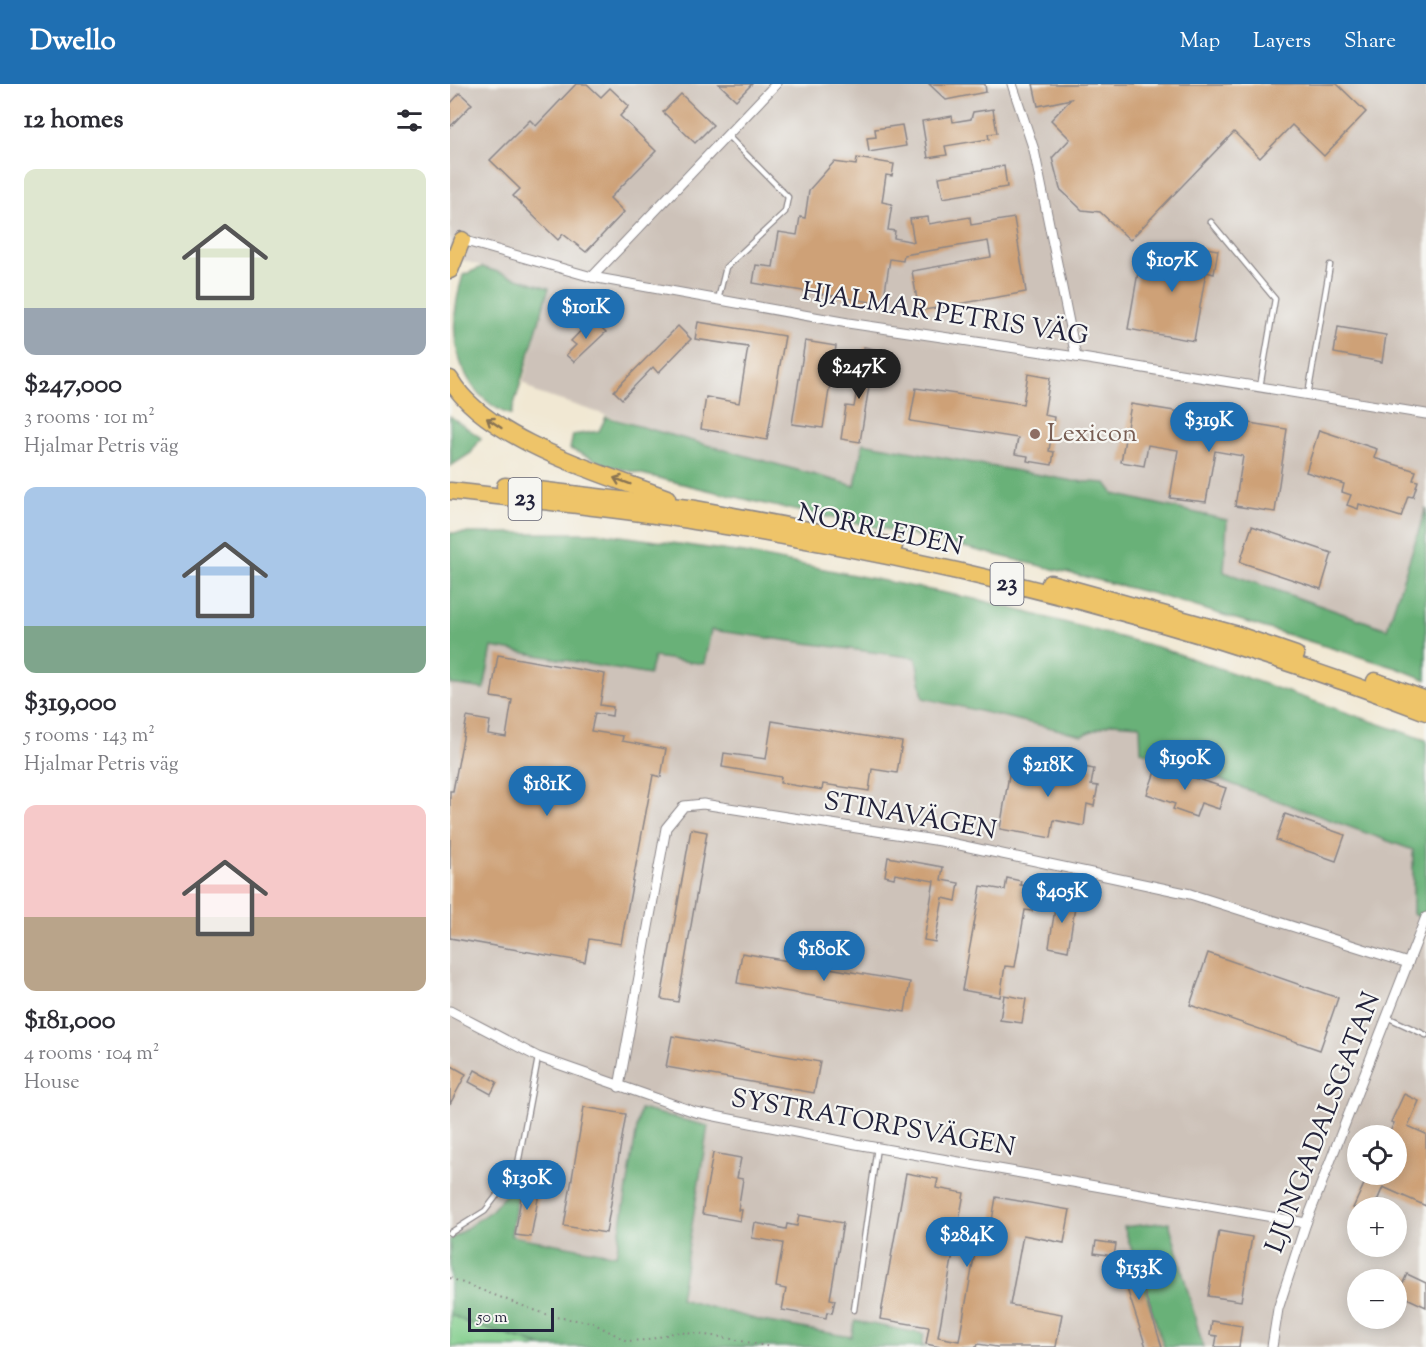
<!DOCTYPE html>
<meta charset="utf-8">
<style>
body{margin:0;font-family:"Sorts Mill Goudy",serif;background:#f2f2f3;color:#2b2b33;height:100vh;display:flex;flex-direction:column;font-size:22px;white-space:nowrap}
*{box-sizing:border-box;margin:0}
p{font-size:20px;color:#7c7c81}
.icon{flex:none;width:33px;height:33px;fill:none;stroke:currentColor;stroke-width:2;stroke-linecap:round;stroke-linejoin:round}
.map{position:relative;flex:1;overflow:hidden}
.side{display:flex;flex-direction:column;background:#fff;width:450px}
.side>*{flex:none}
.controls{position:absolute;left:897px;top:1041px;display:grid;gap:12px}
.controls a{display:grid;place-items:center;width:60px;height:60px;border-radius:50%;background:#fff;box-shadow:0 3px 15px #0003;font-size:30px}
.scale{position:absolute;left:18px;bottom:15px;width:86px;box-sizing:border-box;padding-left:6px;border:3px solid #22223b;border-top:0;font-size:16px;line-height:21px;white-space:nowrap;color:#22223b;-webkit-text-stroke:4px #f6f6f2;paint-order:stroke}
.price{position:absolute;translate:-50% -51px;padding:0 14px;border-radius:21px;background:#1f6fb2;color:#fff;font-size:20px;line-height:39px;filter:drop-shadow(0 2px 3px #0008)}
.price::after{content:'';position:absolute;left:50%;top:36px;width:18px;height:14px;margin-left:-9px;background:inherit;clip-path:polygon(0 0,100% 0,50% 100%)}
.price.selected{background:#222;color:#fff}
ul{padding:0;list-style:none}
li{display:grid;align-content:center;gap:12px;height:318px;padding:0 24px}
li span{display:grid;place-items:center;height:186px;border-radius:12px;color:#555}
li>.icon{margin-inline-start:auto}
span .icon{width:108px;height:108px;fill:#fffc;stroke-width:1}
li b{font-size:26px}
h2{display:flex;justify-content:space-between;align-items:center;height:72px;padding:0 24px;font-size:26px}
header{display:flex;align-items:center;gap:36px;box-sizing:border-box;height:84px;padding:0 30px;background:#1f6fb2;color:#fff}
header strong{font-size:28px}
nav{display:flex;gap:33px;margin-inline-start:auto;font-size:21px}
main{display:flex;flex:1;min-height:0}
.map>svg:first-child{display:block}
.industrial{fill:#cdc2b9;fill-rule:evenodd}
.green{fill:#82ce8c;stroke:#527864;stroke-width:1.5}
.forest{fill:#69b178;stroke:#466a5a;stroke-width:1.5}
.building{fill:#cea177}
.lines{fill:none;stroke-linecap:round;stroke-linejoin:round}
.lane-casing{stroke:#8a8587;stroke-width:7}
.street-casing{stroke:#8a8587;stroke-width:11}
.highway-casing{stroke:#8a8587;stroke-width:19}
.path{stroke:#8a8587;stroke-width:2;stroke-dasharray:1.5 4.5;stroke-linecap:butt}
.lane{stroke:#fff;stroke-width:4.5}
.street{stroke:#fff;stroke-width:9}
.highway{stroke:#eec469;stroke-width:16}
.oneway{stroke:#887352}
.education-dot{fill:#8d6e63;stroke:#f6f6f2;stroke-width:2}
.labels{text-anchor:middle;dominant-baseline:central;stroke-width:4.5;stroke-linejoin:round;paint-order:stroke}
.shield{fill:#f6f6f2;stroke:#626272;stroke-width:1.5}
.shield-label{font-size:24px;font-weight:bold;fill:#22223b}
.street-label{font-size:26px;fill:#22223b;stroke:#f6f6f2}
.education-label{font-size:26px;fill:#785e54;stroke:#f6f6f2;text-anchor:start}
</style>
<header>
<strong>Dwello</strong>
<nav><a>Map</a><a>Layers</a><a>Share</a></nav>
</header>
<main>
<section class="side">
<h2>12 homes<svg class="icon" aria-label="filters" viewBox="0 0 24 24"><path d="M4 7h16M4 17h16"/><circle cx="9" cy="7" r="2"/><circle cx="15" cy="17" r="2"/></svg></h2>
<ul>
<li><span style="background:linear-gradient(#dfe7d0 75%,#9aa5b1 0)"><svg class="icon" aria-label="home" viewBox="0 0 24 24"><path d="M3 11l9-7 9 7M6 9v11h12V9"/></svg></span><div><b>$247,000</b><p>3 rooms · 101 m²</p><p>Hjalmar Petris väg</p></div></li>
<li><span style="background:linear-gradient(#a9c7e8 75%,#7fa58c 0)"><svg class="icon" aria-label="home" viewBox="0 0 24 24"><path d="M3 11l9-7 9 7M6 9v11h12V9"/></svg></span><div><b>$319,000</b><p>5 rooms · 143 m²</p><p>Hjalmar Petris väg</p></div></li>
<li><span style="background:linear-gradient(#f6c9c9 60%,#b9a48a 0)"><svg class="icon" aria-label="home" viewBox="0 0 24 24"><path d="M3 11l9-7 9 7M6 9v11h12V9"/></svg></span><div><b>$181,000</b><p>4 rooms · 104 m²</p><p>House</p></div></li>
</ul>
</section>
<div class="map">
<svg width="976" height="1263" viewBox="0 0 976 1263">
<rect width="100%" height="100%" fill="#f6f6f2"/>
<filter id="ink" filterUnits="userSpaceOnUse"><feTurbulence type="fractalNoise" baseFrequency=".0167" numOctaves="2"/><feDisplacementMap in="SourceGraphic" scale="12" xChannelSelector="R" yChannelSelector="G"/><feConvolveMatrix kernelMatrix="1 2 1 2 8 2 1 2 1" color-interpolation-filters="sRGB"/></filter>
<filter id="wash" filterUnits="userSpaceOnUse"><feTurbulence type="fractalNoise" baseFrequency=".008" numOctaves="4" result="noise"/><feDisplacementMap in="SourceGraphic" scale="24" xChannelSelector="R" yChannelSelector="G"/><feGaussianBlur stdDeviation="1.35" result="paint"/><feColorMatrix in="noise" values="0 0 0 0 0 0 0 0 0 0 0 0 0 0 0 0 0 1.4 0 .05"/><feComposite in="paint" operator="in"/></filter>
<g filter="url(#wash)">
<rect width="100%" height="100%" fill="#f1e8d3"/>
<g class="industrial">
<path d="M 0,0 L 976,0 L 976,424 L 937,545 L 774,488 L 777,436 L 664,410 L 655,399 L 623,397 L 413,359 L 406,402 L 234,356 L 87,309 L 73,298 L 99,204 L 0,172 Z"/>
<path d="M 261,546 L 466,574 L 632,651 L 662,639 L 690,641 L 692,667 L 963,766 L 963,830 L 976,836 L 976,1263 L 753,1263 L 674,1144 L 714,1263 L 478,1263 L 472,1262 L 474,1251 L 404,1237 L 401,1253 L 312,1237 L 230,1215 L 258,1043 L 190,1026 L 166,1171 L 61,1152 L 69,1095 L 42,1126 L 0,1156 L 0,600 L 34,605 L 42,563 L 199,591 L 204,573 ZM 908,1052 L 946,1052 L 946,1090 L 908,1090 ZM 908,1124 L 946,1124 L 946,1162 L 908,1162 ZM 908,1196 L 946,1196 L 946,1234 L 908,1234 Z"/>
</g>
<path class="green" d="M 0,1230 L 18,1239 L 95,1263 L 0,1263 Z"/>
<g class="forest">
<path d="M 32,183 L 99,204 L 61,331 C 46,326 39,319 27,308 C 0,273 0,234 13,191 Z"/>
<path d="M 0,332 L 31,354 L 21,369 L 1,382 Z"/>
<path d="M 156,333 L 405,402 L 413,359 L 623,397 L 656,399 L 664,410 L 777,436 L 774,488 L 937,545 L 976,424 L 976,596 L 947,584 L 704,510 L 477,454 L 315,420 L 159,382 L 120,365 L 123,351 L 149,347 Z"/>
<path d="M 0,449 L 149,449 L 294,469 L 530,516 L 711,564 L 976,656 L 976,836 L 963,830 L 963,766 L 691,667 L 690,641 L 662,639 L 632,651 L 473,614 L 466,574 L 261,546 L 254,580 L 204,573 L 199,591 L 42,563 L 34,605 L 0,600 Z"/>
<path d="M 190,1025 L 258,1042 L 230,1215 L 312,1237 L 401,1253 L 405,1237 L 474,1250 L 472,1262 L 478,1263 L 95,1263 L 18,1239 L 0,1230 L 0,1156 L 42,1126 L 70,1094 L 61,1152 L 166,1171 Z"/>
<path d="M 719,1138 L 753,1263 L 714,1263 L 674,1143 Z"/>
</g>
<g id="blocks">
<g class="building">
<path d="M 126,0 L 137,0 L 151,13 L 160,4 L 179,22 L 170,32 L 206,67 L 160,114 L 174,128 L 136,168 L 113,150 L 108,156 L 63,112 L 70,105 L 40,76 L 80,36 L 86,42 Z"/>
<path d="M 269,0 L 302,0 L 286,16 Z"/>
<path d="M 479,0 L 535,0 L 536,8 L 496,16 Z"/>
<path d="M 583,0 L 887,0 L 916,28 L 874,72 L 842,41 L 810,74 L 784,48 L 680,156 L 650,128 L 632,126 L 610,105 L 602,74 L 620,55 L 601,36 L 621,15 L 588,22 Z"/>
<path d="M 10,9 L 22,20 L 0,43 L 0,20 Z"/>
<path d="M 231,10 L 263,41 L 245,59 L 213,28 Z"/>
<path d="M 543,25 L 547,49 L 538,50 L 539,55 L 495,62 L 497,71 L 478,74 L 472,37 L 502,32 L 503,38 L 521,35 L 523,28 Z"/>
<path d="M 452,41 L 456,62 L 419,68 L 417,54 L 426,53 L 425,45 Z"/>
<path d="M 407,74 L 444,80 L 442,92 L 436,91 L 432,118 L 442,120 L 438,146 L 445,147 L 444,154 L 464,158 L 460,135 L 478,133 L 479,140 L 520,133 L 521,141 L 564,134 L 576,208 L 469,227 L 462,187 L 541,173 L 538,157 L 454,171 L 453,177 L 440,175 L 433,220 L 303,199 L 306,181 L 323,183 L 329,148 L 347,151 L 350,133 L 355,134 L 359,106 L 384,78 L 406,81 Z"/>
<path d="M 554,82 L 557,103 L 493,114 L 489,93 Z"/>
<path d="M 738,161 L 768,166 L 764,190 L 756,188 L 744,257 L 678,245 L 690,177 L 708,180 L 710,167 L 736,172 Z"/>
<path d="M 142,235 L 156,248 L 124,278 L 116,271 L 126,261 L 121,257 Z"/>
<path d="M 248,238 L 335,252 L 317,356 L 251,345 L 256,313 L 289,319 L 298,263 L 245,255 Z"/>
<path d="M 228,242 L 241,255 L 208,289 L 203,283 L 172,315 L 164,307 Z"/>
<path d="M 888,243 L 936,251 L 932,278 L 884,269 Z"/>
<path d="M 355,257 L 386,262 L 373,344 L 342,340 Z"/>
<path d="M 414,263 L 425,265 L 410,358 L 391,355 L 396,322 L 404,323 Z"/>
<path d="M 578,290 L 600,294 L 594,331 L 604,333 L 599,367 L 604,368 L 602,381 L 577,377 L 578,372 L 565,370 L 568,354 L 460,337 L 466,304 L 573,320 Z"/>
<path d="M 681,320 L 837,345 L 825,428 L 785,422 L 793,372 L 765,367 L 756,418 L 720,414 L 728,366 L 698,361 L 694,382 L 671,378 Z"/>
<path d="M 869,346 L 927,365 L 924,374 L 966,387 L 963,396 L 968,397 L 963,413 L 958,412 L 951,433 L 909,420 L 908,425 L 897,421 L 901,411 L 892,408 L 894,400 L 856,388 Z"/>
<path d="M 802,442 L 882,469 L 871,505 L 790,478 Z"/>
<path d="M 48,571 L 155,590 L 150,621 L 163,623 L 162,632 L 145,629 L 141,647 L 173,652 L 172,657 L 216,665 L 211,693 L 203,691 L 171,860 L 139,855 L 135,878 L 0,854 L 0,707 L 3,707 L 17,633 L 40,637 L 38,650 L 56,653 L 62,616 L 41,613 Z"/>
<path d="M 322,637 L 452,658 L 447,689 L 422,685 L 419,707 L 373,700 L 372,706 L 330,699 L 331,693 L 272,683 L 274,669 L 316,675 Z"/>
<path d="M 600,667 L 611,669 L 609,678 L 644,685 L 641,701 L 648,702 L 644,722 L 637,720 L 634,742 L 604,736 L 601,754 L 550,745 L 560,685 L 596,692 Z"/>
<path d="M 707,682 L 776,704 L 769,725 L 751,719 L 746,733 L 723,725 L 725,720 L 697,710 Z"/>
<path d="M 835,730 L 895,751 L 886,777 L 826,756 Z"/>
<path d="M 241,745 L 257,748 L 228,918 L 211,915 Z"/>
<path d="M 438,773 L 493,783 L 491,796 L 509,799 L 506,817 L 493,814 L 485,858 L 474,856 L 484,797 L 445,790 L 444,794 L 435,792 Z"/>
<path d="M 557,794 L 571,797 L 570,801 L 586,804 L 582,827 L 575,826 L 565,883 L 555,882 L 550,913 L 512,906 L 531,802 L 555,806 Z"/>
<path d="M 607,812 L 626,816 L 618,867 L 599,863 Z"/>
<path d="M 292,869 L 460,898 L 455,928 L 287,899 Z"/>
<path d="M 758,869 L 888,914 L 870,966 L 740,921 Z"/>
<path d="M 554,911 L 576,915 L 572,939 L 550,936 Z"/>
<path d="M 222,952 L 370,978 L 364,1009 L 216,983 Z"/>
<path d="M 0,981 L 16,990 L 0,1020 Z"/>
<path d="M 25,986 L 47,998 L 41,1010 L 19,998 Z"/>
<path d="M 954,1010 L 969,1017 L 958,1042 L 976,1050 L 976,1122 L 933,1103 L 924,1124 L 903,1124 L 916,1096 L 918,1097 L 921,1090 L 946,1090 L 946,1052 L 938,1052 L 944,1039 L 941,1038 Z"/>
<path d="M 134,1023 L 176,1030 L 156,1149 L 114,1142 Z"/>
<path d="M 263,1069 L 291,1074 L 287,1094 L 293,1095 L 288,1126 L 292,1126 L 290,1137 L 252,1130 Z"/>
<path d="M 456,1089 L 488,1095 L 486,1104 L 514,1109 L 488,1253 L 509,1257 L 528,1152 L 539,1154 L 546,1113 L 620,1126 L 614,1159 L 573,1151 L 560,1221 L 612,1230 L 606,1263 L 547,1263 L 528,1260 L 527,1263 L 490,1263 L 476,1260 L 479,1243 L 430,1235 Z"/>
<path d="M 73,1101 L 90,1104 L 81,1153 L 65,1151 Z"/>
<path d="M 349,1131 L 393,1139 L 380,1215 L 385,1216 L 382,1229 L 377,1228 L 376,1234 L 332,1226 L 336,1205 L 326,1203 L 333,1159 L 302,1154 L 305,1139 L 336,1145 L 337,1140 L 347,1142 Z"/>
<path d="M 769,1147 L 802,1153 L 791,1217 L 758,1212 Z"/>
<path d="M 646,1157 L 666,1160 L 664,1172 L 644,1169 Z"/>
<path d="M 682,1169 L 712,1263 L 696,1263 L 667,1174 Z"/>
<path d="M 957,1190 L 976,1199 L 976,1223 L 948,1210 Z"/>
<path d="M 762,1237 L 792,1242 L 789,1263 L 765,1263 L 767,1252 L 760,1251 Z"/>
</g>
</g>
</g>
<g filter="url(#ink)">
<use href="#blocks" fill-opacity="0" stroke="#8a8587" stroke-width="1.5"/>
<g class="lines">
<g class="lane-casing">
<g id="lane">
<path d="M 761,138 L 825,215 L 810,303"/>
<path d="M 268,216 L 276,183 L 335,128 L 338,113 L 277,51"/>
<path d="M 858,311 L 880,181"/>
<path d="M 937,933 L 976,951"/>
<path d="M 0,1149 L 35,1127 L 67,1085 L 88,974"/>
<path d="M 404,1226 L 427,1063"/>
</g>
</g>
<g class="street-casing">
<g id="street">
<path d="M 562,0 L 584,66 L 626,273"/>
<path d="M 12,156 L 142,193 L 398,239 L 626,273 L 976,330"/>
<path d="M 142,193 L 326,0"/>
<path d="M 0,927 L 88,973 L 245,1028 L 406,1060 L 856,1139"/>
<path d="M 169,1003 L 216,744 L 234,722 L 253,720 L 491,757 L 740,810 L 958,879"/>
<path d="M 822,1263 L 828,1225 L 856,1139 L 976,833"/>
</g>
</g>
<g class="highway-casing">
<g id="highway">
<path d="M 0,186 L 12,156"/>
<path d="M 0,295 C 35,356 154,390 217,414"/>
<path d="M 55,402 L 246,425 L 444,462"/>
<path d="M 0,407 C 82,416 164,424 245,437 C 493,476 742,538 976,628"/>
<path d="M 600,499 L 788,551 L 846,571"/>
<path d="M 925,597 L 976,616"/>
</g>
</g>
<path class="path" d="M 0,1194 L 81,1225 L 105,1233 L 141,1238 L 177,1257 L 198,1256 L 227,1248 L 272,1253 L 321,1263"/>
<use href="#lane" class="lane"/>
<use href="#street" class="street"/>
<use href="#highway" class="highway"/>
</g>
<defs><path id="oneway-shaft" d="M-6 0H5M1.5-3L5.5 0L1.5 3" fill="none" stroke-width="1.6" stroke-linecap="round" stroke-linejoin="round" transform="scale(1.5)"/></defs>
<g class="oneway">
<use href="#oneway-shaft" transform="translate(44 339) rotate(-146)"/>
<use href="#oneway-shaft" transform="translate(172 397) rotate(-159)"/>
</g>
</g>
<circle class="education-dot" cx="585" cy="350" r="6"/>
<g class="labels">
<g class="shield">
<rect x="58.5" y="394" width="33" height="42" rx="4.5"/>
<rect x="540.5" y="479" width="33" height="42" rx="4.5"/>
</g>
<g class="shield-label">
<text x="75" y="415">23</text>
<text x="557" y="500">23</text>
</g>
<g class="street-label">
<text transform="translate(495 231) rotate(9)">HJALMAR PETRIS VÄG</text>
<text transform="translate(430 447) rotate(12)">NORRLEDEN</text>
<text transform="translate(460 733) rotate(10)">STINAVÄGEN</text>
<text transform="translate(874 1039) rotate(-69)">LJUNGADALSGATAN</text>
<text transform="translate(423 1040) rotate(10)">SYSTRATORPSVÄGEN</text>
</g>
<g class="education-label">
<text x="597" y="350">Lexicon</text>
</g>
</g>
</svg>
<div class="controls">
<a><svg class="icon" aria-label="locate" viewBox="0 0 24 24"><circle cx="12" cy="12" r="6"/><path d="M12 2v4M12 18v4M2 12h4M18 12h4"/></svg></a>
<a>+</a>
<a>−</a>
</div>
<div class="scale">50 m</div>
<b class="price" style="left:722px;top:209px">$107K</b>
<b class="price" style="left:136px;top:256px">$101K</b>
<b class="price selected" style="left:409px;top:316px">$247K</b>
<b class="price" style="left:759px;top:369px">$319K</b>
<b class="price" style="left:735px;top:707px">$190K</b>
<b class="price" style="left:598px;top:714px">$218K</b>
<b class="price" style="left:97px;top:733px">$181K</b>
<b class="price" style="left:612px;top:840px">$405K</b>
<b class="price" style="left:374px;top:898px">$180K</b>
<b class="price" style="left:77px;top:1127px">$130K</b>
<b class="price" style="left:517px;top:1184px">$284K</b>
<b class="price" style="left:689px;top:1217px">$153K</b>
</div>
</main>
